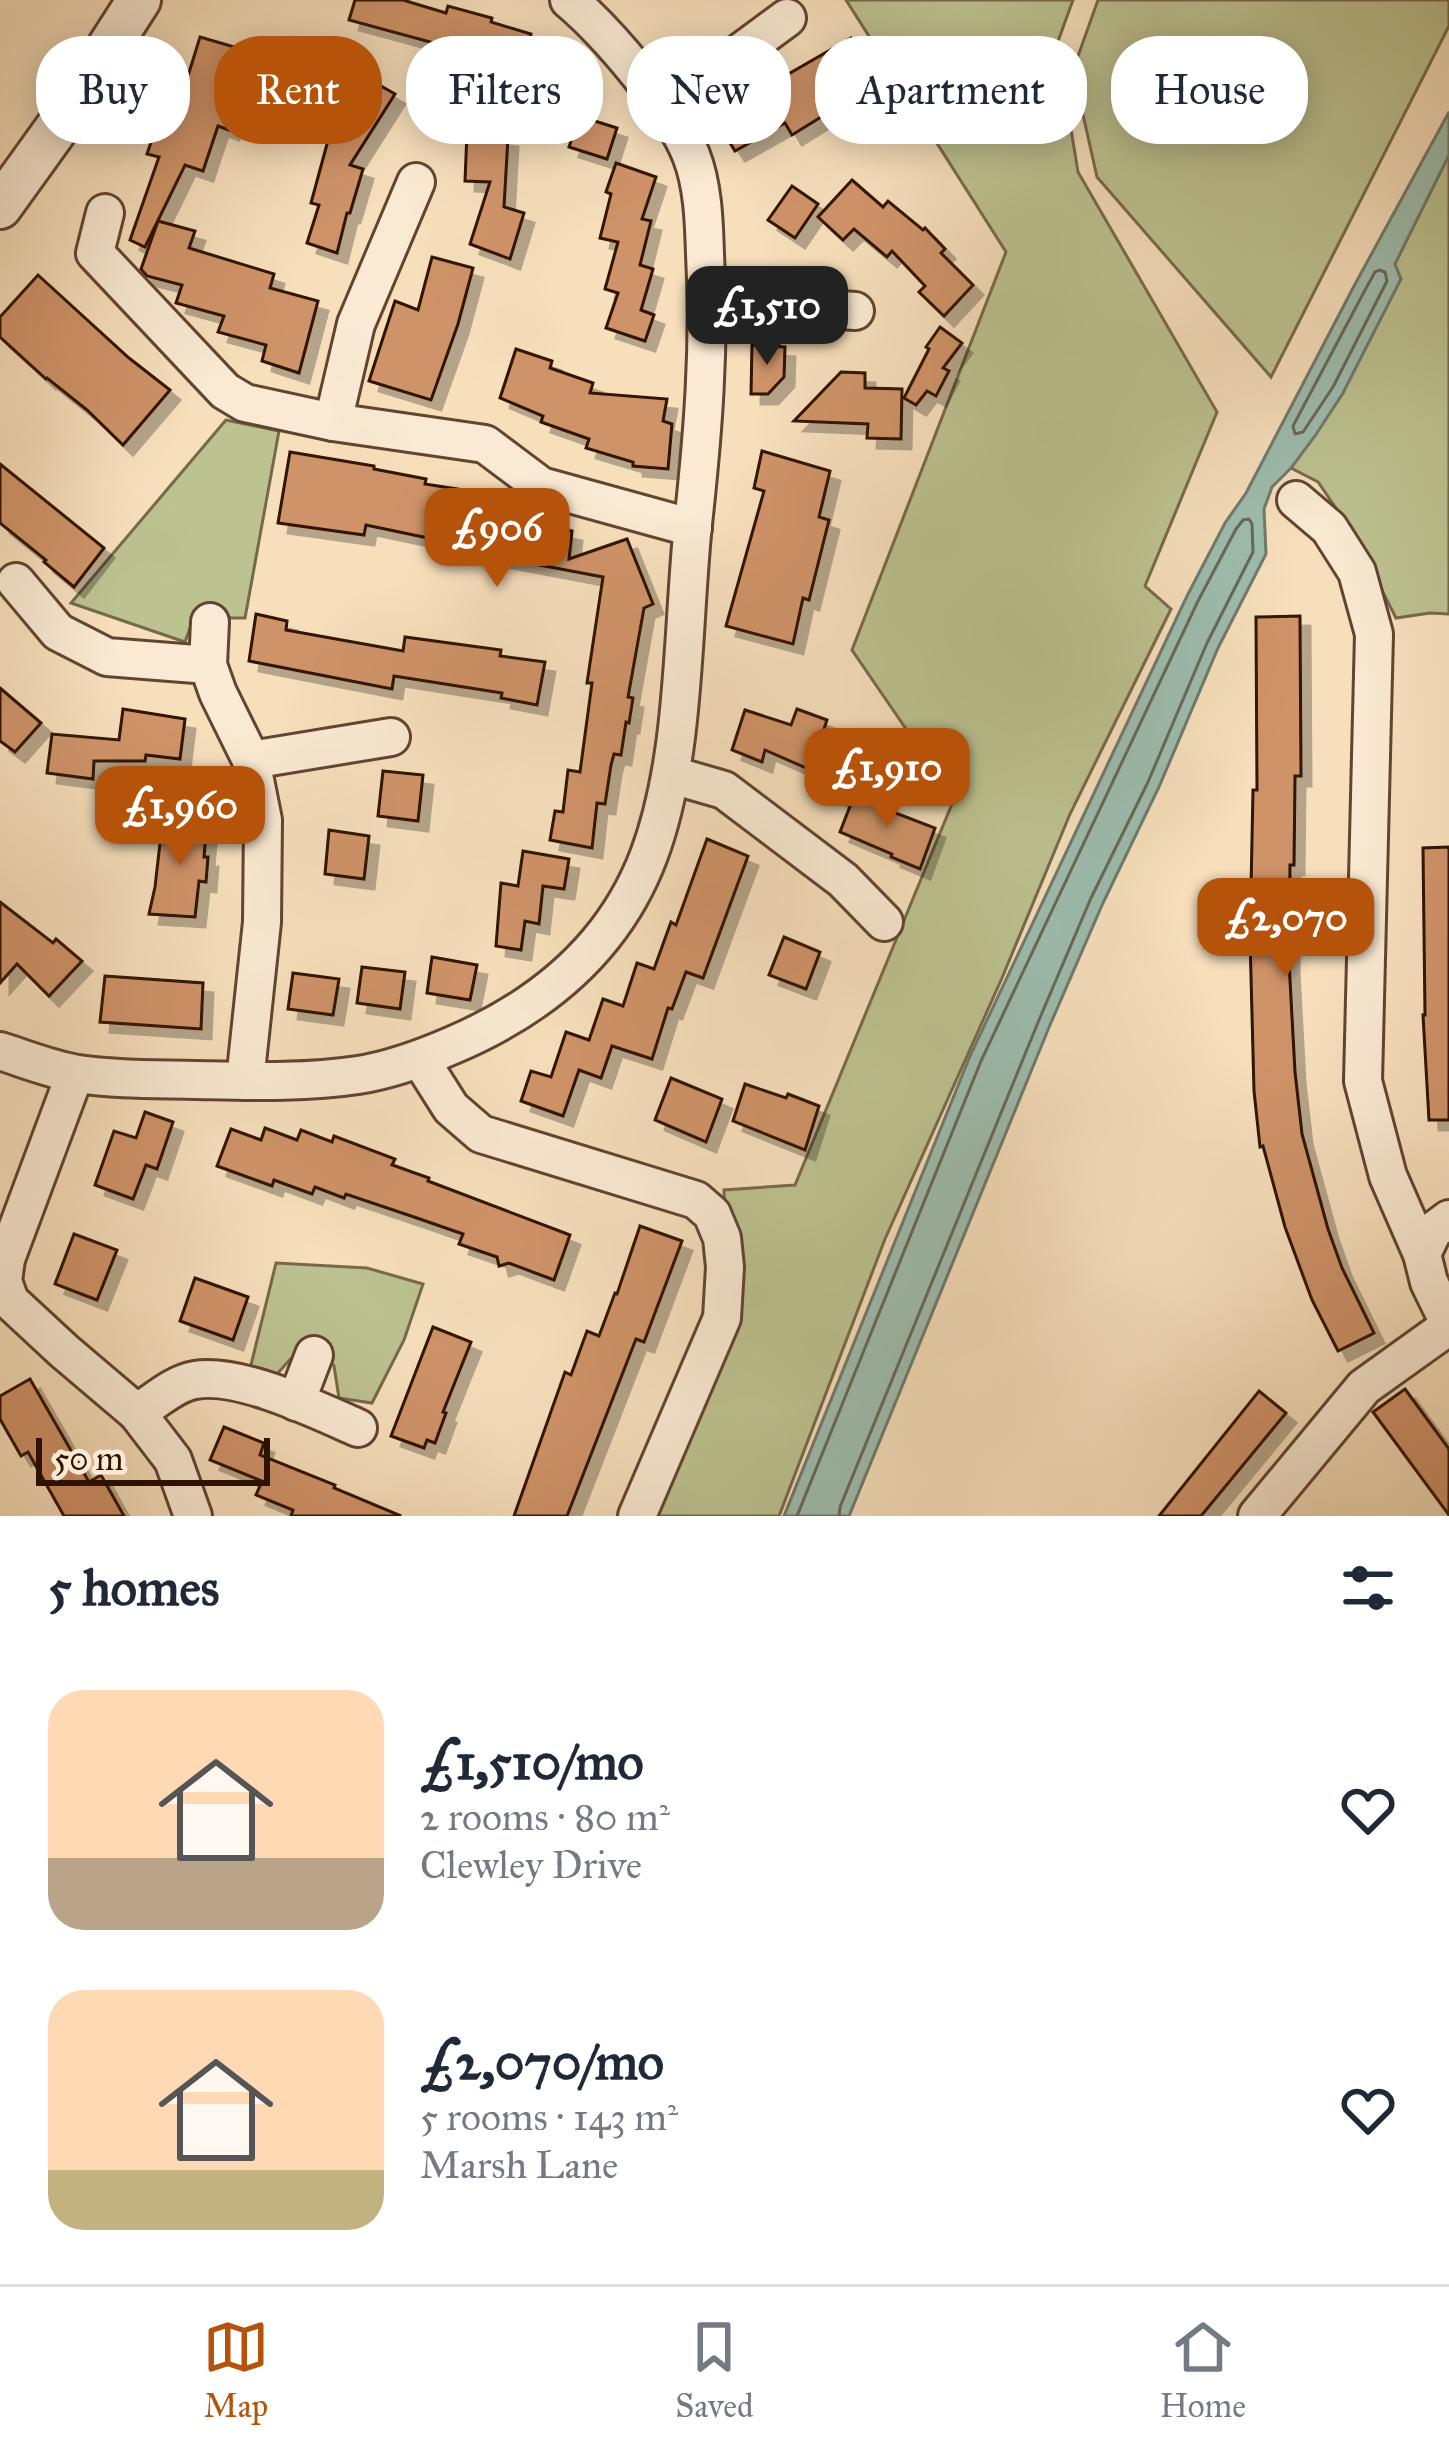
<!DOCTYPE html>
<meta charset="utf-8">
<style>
body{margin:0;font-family:"IM FELL Great Primer",serif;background:#f6f6f7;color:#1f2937;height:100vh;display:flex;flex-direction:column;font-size:45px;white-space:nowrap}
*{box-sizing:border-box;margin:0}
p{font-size:39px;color:#747a83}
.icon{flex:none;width:66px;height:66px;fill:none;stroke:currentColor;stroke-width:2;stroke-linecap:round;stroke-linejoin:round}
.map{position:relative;height:1516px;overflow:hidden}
.drawer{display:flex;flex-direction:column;background:#fff;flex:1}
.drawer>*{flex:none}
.guide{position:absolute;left:36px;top:36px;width:1377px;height:108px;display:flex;gap:24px}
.scale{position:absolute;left:36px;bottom:30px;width:234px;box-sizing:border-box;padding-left:12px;border:6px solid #301202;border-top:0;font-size:33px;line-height:42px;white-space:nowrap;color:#301202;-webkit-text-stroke:9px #faead3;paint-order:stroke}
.price{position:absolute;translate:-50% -102px;padding:0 27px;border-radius:24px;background:#b45309;color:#fff;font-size:39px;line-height:78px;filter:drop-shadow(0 3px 6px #0008)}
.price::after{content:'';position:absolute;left:50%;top:72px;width:36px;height:27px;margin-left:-18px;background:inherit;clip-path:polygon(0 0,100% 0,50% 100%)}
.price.current{background:#222;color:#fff}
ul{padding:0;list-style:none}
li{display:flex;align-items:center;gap:36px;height:300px;padding:0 48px}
li span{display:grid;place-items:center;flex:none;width:336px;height:240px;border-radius:36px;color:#555}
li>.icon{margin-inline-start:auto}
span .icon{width:144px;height:144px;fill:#fffc;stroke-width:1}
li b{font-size:51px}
h2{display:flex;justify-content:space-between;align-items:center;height:144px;padding:0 48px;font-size:51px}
.pill{padding:0 42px;border-radius:48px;background:#fff;box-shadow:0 6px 30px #0003;font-size:42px;line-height:108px}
.pill.current{background:#b45309;color:#fff}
.tab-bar{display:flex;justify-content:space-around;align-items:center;height:168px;border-top:3px solid #e0e1e3;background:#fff;font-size:33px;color:#747a83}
.tab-bar a{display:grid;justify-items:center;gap:6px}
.tab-bar .current{color:#b45309}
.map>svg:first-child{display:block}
.green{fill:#bdc291;stroke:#766a4a;stroke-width:3}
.water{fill:#9dbdaf;stroke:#71796a;stroke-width:3}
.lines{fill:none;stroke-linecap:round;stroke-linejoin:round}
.shore{stroke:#666858;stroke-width:3}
.building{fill:#cf9369;stroke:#301202;stroke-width:3;filter:url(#shadow)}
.minor-casing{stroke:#624530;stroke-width:42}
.tertiary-casing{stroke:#624530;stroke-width:48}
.minor{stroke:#faead3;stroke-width:36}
.tertiary{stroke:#faead3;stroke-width:42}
</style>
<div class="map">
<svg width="1449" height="1516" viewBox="0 0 1449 1516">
<defs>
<filter id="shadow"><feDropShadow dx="10" dy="10" stdDeviation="0" flood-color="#0004"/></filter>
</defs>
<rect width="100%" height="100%" fill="#f7dfbc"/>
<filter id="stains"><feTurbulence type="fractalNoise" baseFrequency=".00167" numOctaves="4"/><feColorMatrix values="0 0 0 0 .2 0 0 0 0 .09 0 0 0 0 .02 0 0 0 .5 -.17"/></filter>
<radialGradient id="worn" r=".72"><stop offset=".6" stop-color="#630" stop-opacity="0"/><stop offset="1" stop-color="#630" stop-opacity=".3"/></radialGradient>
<g class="green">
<path d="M 846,0 L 1073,0 L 1057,44 L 1078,172 L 1217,412 L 1145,586 L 1171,609 L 1070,814 L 1002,978 L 885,1239 L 779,1516 L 646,1516 L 728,1328 L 724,1190 L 795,1185 L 954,799 L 852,650 L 1006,252 Z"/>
<path d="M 1098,0 L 1449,0 L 1449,26 L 1271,377 L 1097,177 L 1073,70 Z"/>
<path d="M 1449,155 L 1449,614 L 1430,613 L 1396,618 L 1353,533 L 1318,482 L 1291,468 L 1343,393 L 1394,264 Z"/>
<path d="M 226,420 L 279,431 L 245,618 L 231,618 L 197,608 L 185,642 L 71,603 Z"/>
<path d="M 276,1263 L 367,1268 L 423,1284 L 404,1340 L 372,1403 L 339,1398 L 334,1366 L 321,1346 L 304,1344 L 276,1375 L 250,1369 Z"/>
</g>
<path class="water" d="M 1449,112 L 1449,155 L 1395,264 L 1401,279 L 1343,393 L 1315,436 L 1291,468 L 1272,487 L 1264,509 L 1266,554 L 1218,648 L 1159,787 L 1103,903 L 1050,1025 L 849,1516 L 784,1516 L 970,1056 L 1187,596 L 1225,523 L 1246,493 L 1354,286 Z"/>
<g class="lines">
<g class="shore">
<path d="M 1379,270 L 1385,272 L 1387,281 L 1333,387 L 1303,432 L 1295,434 L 1293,426 L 1364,292 L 1375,272 Z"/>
<path d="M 797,1516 L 981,1061 L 1198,601 L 1236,529 L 1243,520 L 1249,519 L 1252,524 L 1253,552 L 1207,643 L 1148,782 L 1091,898 L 1039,1020 L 840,1507 L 839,1516"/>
</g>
</g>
<g class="building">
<path d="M 355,0 L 403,0 L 446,13 L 448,6 L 492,18 L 491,22 L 531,34 L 520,73 L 491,65 L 493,59 L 349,20 Z"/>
<path d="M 200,37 L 255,53 L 229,130 L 218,126 L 203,171 L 185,165 L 145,247 L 130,240 L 159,157 L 147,154 L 159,119 L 173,124 Z"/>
<path d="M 851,38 L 876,83 L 792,135 L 785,123 L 735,151 L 712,114 L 742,97 L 743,100 Z"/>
<path d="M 358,73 L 395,94 L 350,165 L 363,169 L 350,213 L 347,213 L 337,253 L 307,243 L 319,205 L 311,203 L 330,133 L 323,130 Z"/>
<path d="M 579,116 L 617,128 L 607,159 L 569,147 Z"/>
<path d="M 467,132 L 508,137 L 504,207 L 524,213 L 510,259 L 470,244 L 490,182 L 465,181 Z"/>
<path d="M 616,163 L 656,177 L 642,219 L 651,221 L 640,265 L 653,269 L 641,310 L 654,315 L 645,341 L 606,328 L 618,293 L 605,289 L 618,242 L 600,238 L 611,194 L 606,192 Z"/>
<path d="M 852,180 L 883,207 L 888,201 L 923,230 L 925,228 L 945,249 L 941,253 L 973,285 L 944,316 L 919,292 L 925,286 L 892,251 L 887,257 L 854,229 L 843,240 L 818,217 Z"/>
<path d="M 792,186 L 818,204 L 795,238 L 768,220 Z"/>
<path d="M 158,221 L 195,231 L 189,248 L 274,274 L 270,288 L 318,301 L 299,373 L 262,361 L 266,345 L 218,332 L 224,316 L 176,303 L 182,285 L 147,276 L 141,269 Z"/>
<path d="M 432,257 L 473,268 L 458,324 L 431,400 L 369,381 L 395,301 L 418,310 Z"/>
<path d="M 38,275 L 129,358 L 170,390 L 123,445 L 87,410 L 47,378 L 46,379 L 0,337 L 0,317 Z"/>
<path d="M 940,327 L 962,343 L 943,368 L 949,371 L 936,396 L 927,391 L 916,405 L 904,398 L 929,349 L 926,347 Z"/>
<path d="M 752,345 L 785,347 L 784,377 L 768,394 L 751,394 Z"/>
<path d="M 516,349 L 552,361 L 550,368 L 593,383 L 590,393 L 667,399 L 663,421 L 672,424 L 668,469 L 633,466 L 633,462 L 586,448 L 589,439 L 541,422 L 543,416 L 500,398 Z"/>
<path d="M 841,372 L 865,373 L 865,388 L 902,389 L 901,439 L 867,438 L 868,424 L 794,421 Z"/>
<path d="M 762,451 L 830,471 L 819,517 L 829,520 L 809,600 L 803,598 L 793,644 L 726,626 L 764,491 L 754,488 Z"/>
<path d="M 290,452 L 374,466 L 374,469 L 426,479 L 425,484 L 470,491 L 466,512 L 572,531 L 569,559 L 627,539 L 653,604 L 644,608 L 628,697 L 633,698 L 629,723 L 626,722 L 621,755 L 614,754 L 611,765 L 605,804 L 597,803 L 592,848 L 550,840 L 555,811 L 563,812 L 568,770 L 580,772 L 592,683 L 587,683 L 603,577 L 470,552 L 471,547 L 366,525 L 364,535 L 278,523 Z"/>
<path d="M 0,464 L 104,548 L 74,587 L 44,562 L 46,560 L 0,523 Z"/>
<path d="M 256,614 L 287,621 L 286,630 L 403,651 L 405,637 L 501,650 L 500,656 L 545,662 L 537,705 L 501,698 L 502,693 L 394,676 L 392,689 L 249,661 Z"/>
<path d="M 1300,616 L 1301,776 L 1295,776 L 1294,865 L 1290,865 L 1289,962 L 1295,1072 L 1302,1134 L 1328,1229 L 1342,1268 L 1374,1333 L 1338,1351 L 1312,1300 L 1285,1227 L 1263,1146 L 1260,1147 L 1254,1091 L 1250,938 L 1253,790 L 1257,790 L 1256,617 Z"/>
<path d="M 0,688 L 41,723 L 15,752 L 0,741 Z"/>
<path d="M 123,709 L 185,719 L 180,759 L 146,755 L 145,761 L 94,761 L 93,779 L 47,773 L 52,734 L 119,740 Z"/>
<path d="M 797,709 L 827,720 L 821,738 L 865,753 L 849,800 L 817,788 L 822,775 L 765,750 L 762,762 L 732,750 L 745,710 L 791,725 Z"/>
<path d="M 383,771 L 423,775 L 418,821 L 378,816 Z"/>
<path d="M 856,791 L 882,801 L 880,807 L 935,828 L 920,869 L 891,857 L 892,854 L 840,832 Z"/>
<path d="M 163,817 L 207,822 L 204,857 L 208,857 L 206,882 L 199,881 L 195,917 L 149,914 L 155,887 Z"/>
<path d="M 329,830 L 369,836 L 364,879 L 325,874 Z"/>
<path d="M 707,839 L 748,856 L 703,978 L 686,972 L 672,1009 L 668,1008 L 652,1059 L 612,1046 L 601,1078 L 579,1070 L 563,1116 L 521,1101 L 531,1071 L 551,1077 L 566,1032 L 589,1040 L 603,999 L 623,1006 L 637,963 L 654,969 L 671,922 L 676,925 Z"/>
<path d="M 1449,847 L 1449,1120 L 1429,1120 L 1423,1015 L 1425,1015 L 1423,848 Z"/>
<path d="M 523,851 L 569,859 L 564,889 L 543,886 L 539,924 L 525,921 L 521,950 L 496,946 L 501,883 L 518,886 Z"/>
<path d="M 0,902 L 53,943 L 56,939 L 82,961 L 49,996 L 17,964 L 0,983 Z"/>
<path d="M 784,937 L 820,952 L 806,989 L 769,975 Z"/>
<path d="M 432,957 L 477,965 L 470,1000 L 427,993 Z"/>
<path d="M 362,967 L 405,972 L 400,1009 L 357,1003 Z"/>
<path d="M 293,973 L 339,979 L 333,1015 L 288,1009 Z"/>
<path d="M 105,976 L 203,983 L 201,1029 L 100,1022 Z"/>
<path d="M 671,1078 L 722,1099 L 706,1142 L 655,1120 Z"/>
<path d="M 745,1084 L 786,1098 L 788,1094 L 819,1106 L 805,1150 L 733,1121 Z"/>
<path d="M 145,1112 L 173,1122 L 157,1169 L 146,1165 L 133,1199 L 95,1185 L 114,1131 L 136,1138 Z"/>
<path d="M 265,1128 L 297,1140 L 301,1130 L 332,1142 L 334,1136 L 395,1159 L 392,1165 L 429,1178 L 428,1181 L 570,1235 L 554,1280 L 509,1263 L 499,1266 L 497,1257 L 459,1244 L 463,1234 L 414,1217 L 346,1194 L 344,1198 L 315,1187 L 312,1194 L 274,1180 L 272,1186 L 217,1166 L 231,1129 L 261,1140 Z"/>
<path d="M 640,1226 L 682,1241 L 644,1342 L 636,1339 L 567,1516 L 514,1516 L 565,1372 L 571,1375 L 587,1331 L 599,1336 L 615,1293 L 617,1294 Z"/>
<path d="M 74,1234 L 117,1250 L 97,1300 L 55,1284 Z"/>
<path d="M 195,1278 L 248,1297 L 233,1340 L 180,1321 Z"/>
<path d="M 433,1327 L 471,1342 L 443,1412 L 446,1413 L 435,1443 L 427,1440 L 424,1448 L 391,1436 Z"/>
<path d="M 30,1379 L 89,1482 L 101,1475 L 124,1516 L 64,1516 L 28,1452 L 21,1456 L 0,1419 L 0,1396 Z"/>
<path d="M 1405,1389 L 1449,1449 L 1449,1515 L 1373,1412 Z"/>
<path d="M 1259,1391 L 1286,1413 L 1201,1516 L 1159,1516 Z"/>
<path d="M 224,1427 L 264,1443 L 260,1455 L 335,1485 L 334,1488 L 401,1516 L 291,1516 L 293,1510 L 256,1495 L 262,1481 L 210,1460 Z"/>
</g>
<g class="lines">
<g class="minor-casing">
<g id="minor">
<path d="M 665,108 L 787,18"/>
<path d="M 105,213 L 95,253 L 225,391 L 245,403 L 333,422 L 485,444 L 541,486 L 693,528"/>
<path d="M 708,300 L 855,311"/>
<path d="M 333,422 L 356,324 L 416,182"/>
<path d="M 1296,500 L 1329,528 L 1357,572 L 1374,634 L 1363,1081 L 1388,1176 L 1422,1254 L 1429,1282 L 1449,1323"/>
<path d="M 16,582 L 58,632 L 107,657 L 208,665 L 218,693 L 251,760 L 263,820 L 262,922 L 245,1081"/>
<path d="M 208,665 L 210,622"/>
<path d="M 251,760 L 391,737"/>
<path d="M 672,775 L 724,790 L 843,880 L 884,922"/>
<path d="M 0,1051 C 25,1059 52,1070 78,1074 C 117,1080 157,1079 196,1080 C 249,1081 305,1083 358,1075 C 391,1070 423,1058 453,1045 C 542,1007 614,948 649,855 C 686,756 682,631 693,524 C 703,433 710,346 705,254 C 704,222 703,185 691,155 C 673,109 607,32 569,0"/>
<path d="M 420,1059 L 451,1108 L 481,1134 L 696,1200 L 712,1214 L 722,1238 L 725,1267 L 722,1318 L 637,1516"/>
<path d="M 75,1074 L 6,1259 L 3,1281 L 10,1301 L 64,1351 L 137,1413 L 173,1460 L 193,1516"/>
<path d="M 1422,1254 L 1433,1231 L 1449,1219"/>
<path d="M 296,1402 L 314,1355"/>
<path d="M 137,1413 C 154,1402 175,1383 195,1380 C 239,1372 317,1410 358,1428"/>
<path d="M 1257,1516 L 1364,1387 L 1449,1326"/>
</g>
</g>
<g class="tertiary-casing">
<path id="tertiary" d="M 0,207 L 59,125 L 139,0"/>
</g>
<use href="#minor" class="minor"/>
<use href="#tertiary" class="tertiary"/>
</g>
<rect width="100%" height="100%" filter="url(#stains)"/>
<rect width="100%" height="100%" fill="url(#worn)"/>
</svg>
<div class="scale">50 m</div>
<b class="price current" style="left:767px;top:368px">£1,510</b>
<b class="price" style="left:497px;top:590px">£906</b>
<b class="price" style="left:887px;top:830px">£1,910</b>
<b class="price" style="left:180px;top:868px">£1,960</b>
<b class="price" style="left:1286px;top:980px">£2,070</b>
<div class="guide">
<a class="pill">Buy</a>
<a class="pill current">Rent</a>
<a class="pill">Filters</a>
<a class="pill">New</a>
<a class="pill">Apartment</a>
<a class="pill">House</a>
</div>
</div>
<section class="drawer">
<h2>5 homes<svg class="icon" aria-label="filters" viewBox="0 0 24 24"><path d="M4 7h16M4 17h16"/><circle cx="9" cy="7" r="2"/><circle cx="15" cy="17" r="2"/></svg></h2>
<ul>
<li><span style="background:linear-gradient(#ffd9b3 70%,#b9a48a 0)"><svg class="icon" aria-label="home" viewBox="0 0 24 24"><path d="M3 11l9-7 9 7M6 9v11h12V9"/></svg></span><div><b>£1,510/mo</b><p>2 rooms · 80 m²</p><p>Clewley Drive</p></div><svg class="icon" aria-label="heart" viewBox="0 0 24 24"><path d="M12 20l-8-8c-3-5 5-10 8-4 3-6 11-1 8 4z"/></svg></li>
<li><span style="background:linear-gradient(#ffd9b3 75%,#c2b280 0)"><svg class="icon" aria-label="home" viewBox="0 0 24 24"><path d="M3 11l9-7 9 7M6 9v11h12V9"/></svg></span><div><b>£2,070/mo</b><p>5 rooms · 143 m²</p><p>Marsh Lane</p></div><svg class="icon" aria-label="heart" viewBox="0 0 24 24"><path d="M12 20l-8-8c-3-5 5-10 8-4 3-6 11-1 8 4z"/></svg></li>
</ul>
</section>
<nav class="tab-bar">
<a class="current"><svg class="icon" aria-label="map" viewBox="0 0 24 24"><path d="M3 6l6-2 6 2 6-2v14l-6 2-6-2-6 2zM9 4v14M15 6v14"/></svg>Map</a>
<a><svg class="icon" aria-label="saved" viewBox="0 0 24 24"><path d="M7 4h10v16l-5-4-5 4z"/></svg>Saved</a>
<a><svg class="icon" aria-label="home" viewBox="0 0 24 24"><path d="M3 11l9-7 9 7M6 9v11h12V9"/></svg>Home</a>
</nav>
